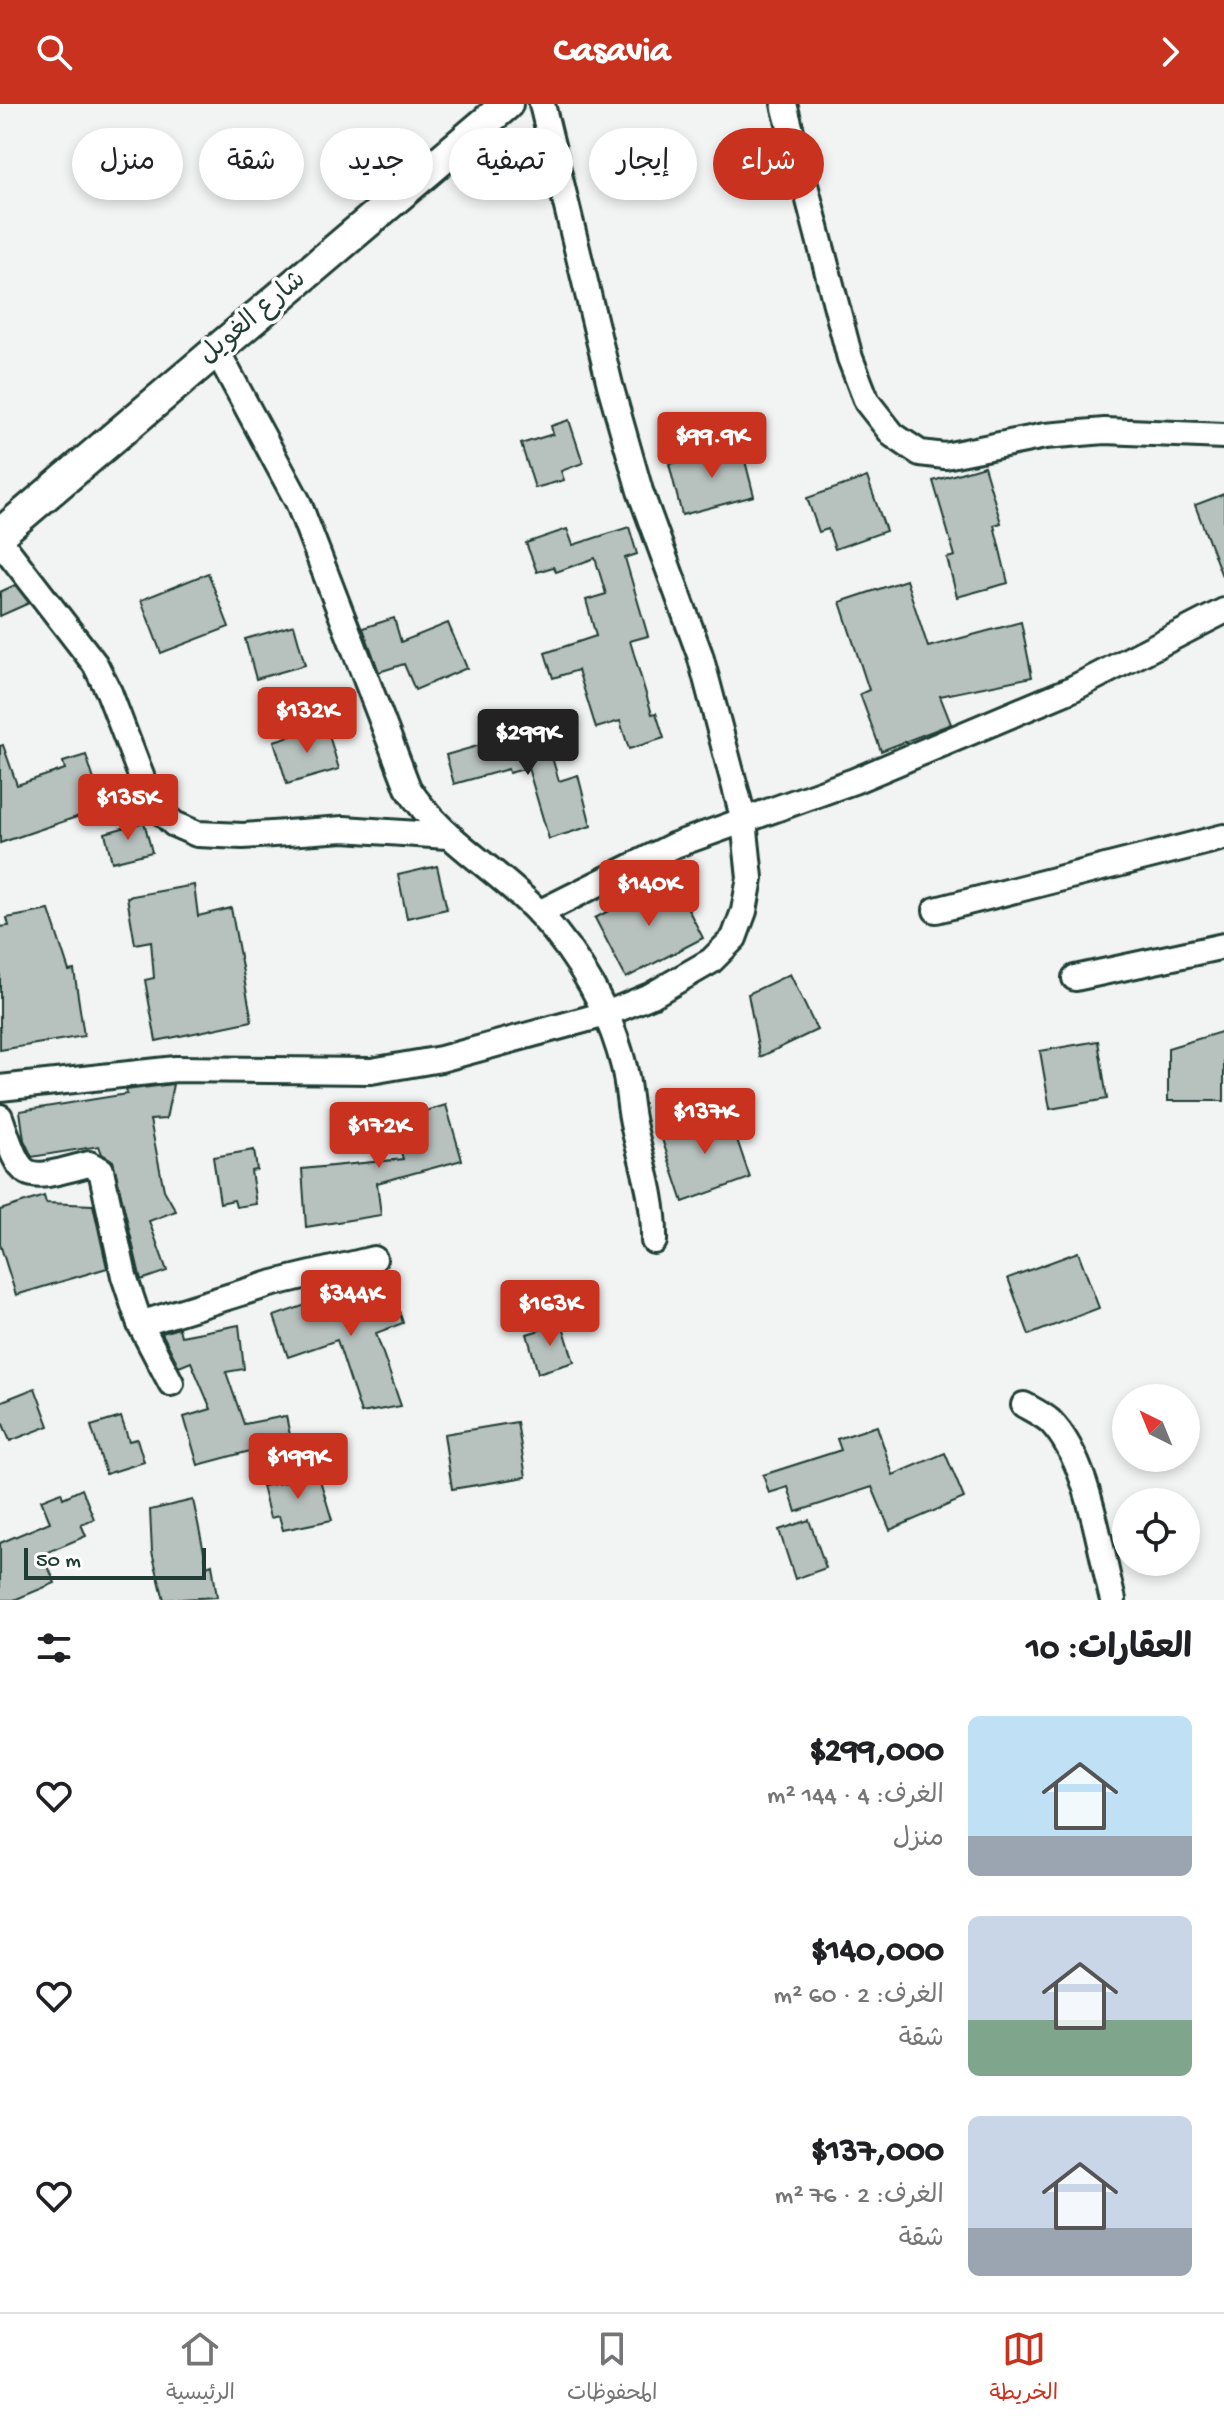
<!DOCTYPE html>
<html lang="ar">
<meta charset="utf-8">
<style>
body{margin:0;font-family:"Gochi Hand","Playpen Sans Arabic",sans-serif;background:#f6f6f6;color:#202124;direction:rtl;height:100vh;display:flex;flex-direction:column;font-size:30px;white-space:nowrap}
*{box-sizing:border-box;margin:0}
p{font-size:26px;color:#757577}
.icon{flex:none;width:44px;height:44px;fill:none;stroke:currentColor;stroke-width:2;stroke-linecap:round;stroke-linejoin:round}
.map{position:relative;height:1496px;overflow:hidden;direction:ltr}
.sheet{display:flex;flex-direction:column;background:#fff;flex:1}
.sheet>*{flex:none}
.banner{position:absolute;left:24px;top:24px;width:800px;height:72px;direction:rtl;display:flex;gap:16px}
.needle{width:52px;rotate:317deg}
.buttons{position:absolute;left:1112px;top:1280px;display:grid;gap:16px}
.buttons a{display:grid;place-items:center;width:88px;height:88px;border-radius:50%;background:#fff;box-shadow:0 4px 12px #0003;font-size:40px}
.scale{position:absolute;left:24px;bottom:20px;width:182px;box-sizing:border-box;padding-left:8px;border:4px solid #1f3d34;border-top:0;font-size:22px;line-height:28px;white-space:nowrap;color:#1f3d34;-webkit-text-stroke:6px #fff;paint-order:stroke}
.price{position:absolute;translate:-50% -68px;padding:0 18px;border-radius:8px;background:#c8321e;color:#fff;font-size:26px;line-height:52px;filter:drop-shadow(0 2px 4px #0008)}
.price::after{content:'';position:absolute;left:50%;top:48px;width:24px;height:18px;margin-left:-12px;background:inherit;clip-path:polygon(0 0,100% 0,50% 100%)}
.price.active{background:#222;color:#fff}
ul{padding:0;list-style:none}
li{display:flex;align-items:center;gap:24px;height:200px;padding:0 32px}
li span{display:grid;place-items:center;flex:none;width:224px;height:160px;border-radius:12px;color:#555}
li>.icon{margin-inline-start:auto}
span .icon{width:96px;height:96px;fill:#fffc;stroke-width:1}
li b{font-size:34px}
h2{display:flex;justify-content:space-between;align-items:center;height:96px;padding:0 32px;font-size:34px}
.pill{padding:0 28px;border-radius:36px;background:#fff;box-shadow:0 4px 12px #0003;font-size:28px;line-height:72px}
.pill.active{background:#c8321e;color:#fff}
header{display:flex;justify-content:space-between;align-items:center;height:104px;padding:0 32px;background:#c8321e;color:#fff;font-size:36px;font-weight:700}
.tabs{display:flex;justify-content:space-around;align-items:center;height:112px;border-top:2px solid #e0e0e0;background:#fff;font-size:22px;color:#757577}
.tabs a{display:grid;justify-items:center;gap:4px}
.tabs .active{color:#c8321e}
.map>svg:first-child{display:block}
.building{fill:#b7c1bd;stroke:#1f3d34;stroke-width:2}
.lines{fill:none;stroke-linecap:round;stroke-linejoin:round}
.minor-casing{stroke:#1f3d34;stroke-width:30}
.tertiary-casing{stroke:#1f3d34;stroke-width:36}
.minor{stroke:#fff;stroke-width:24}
.tertiary{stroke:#fff;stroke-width:30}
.labels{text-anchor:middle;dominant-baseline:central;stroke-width:7;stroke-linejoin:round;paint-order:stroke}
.street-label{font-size:26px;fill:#1f3d34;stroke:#fff}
</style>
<header><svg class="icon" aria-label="forward" viewBox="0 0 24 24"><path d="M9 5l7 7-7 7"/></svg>Casavia<svg class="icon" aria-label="search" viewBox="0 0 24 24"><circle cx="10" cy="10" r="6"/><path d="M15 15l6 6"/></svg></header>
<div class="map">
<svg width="1224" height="1496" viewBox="0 0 1224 1496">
<rect width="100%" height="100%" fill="#f2f3f3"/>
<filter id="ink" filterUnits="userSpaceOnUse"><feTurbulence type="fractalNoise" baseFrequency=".0125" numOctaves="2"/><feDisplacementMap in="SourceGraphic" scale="16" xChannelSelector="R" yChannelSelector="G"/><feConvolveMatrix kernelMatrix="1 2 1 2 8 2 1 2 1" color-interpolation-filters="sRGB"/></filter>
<g filter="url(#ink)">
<g class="building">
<path d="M 569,316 L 583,359 L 561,367 L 564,376 L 535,384 L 521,340 L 553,330 L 551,322 Z"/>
<path d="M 741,341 L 754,392 L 682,411 L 669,360 Z"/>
<path d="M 984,362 L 1001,419 L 994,421 L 1008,479 L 957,493 L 947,454 L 955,452 L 933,377 Z"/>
<path d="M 867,373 L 886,427 L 835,445 L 828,425 L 819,428 L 807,394 Z"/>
<path d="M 1224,390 L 1224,472 L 1222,472 L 1195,401 Z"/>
<path d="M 629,423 L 637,450 L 625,454 L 648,532 L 630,537 L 652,610 L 656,609 L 664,634 L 629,645 L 620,617 L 596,624 L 578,566 L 553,574 L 545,549 L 596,532 L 586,496 L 606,490 L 595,454 L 556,468 L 553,463 L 537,468 L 526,439 L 567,425 L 573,441 Z"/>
<path d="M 208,469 L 229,523 L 161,549 L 141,496 Z"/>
<path d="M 906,476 L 928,543 L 1021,518 L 1032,573 L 940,592 L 951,620 L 881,647 L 860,590 L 869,586 L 840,498 Z"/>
<path d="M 15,481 L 29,499 L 0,512 L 0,488 Z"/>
<path d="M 394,514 L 401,538 L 448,519 L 467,564 L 415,586 L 404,560 L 379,568 L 363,524 Z"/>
<path d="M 294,521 L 305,561 L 256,575 L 245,535 Z"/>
<path d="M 326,621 L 339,665 L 287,680 L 274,637 Z"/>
<path d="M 543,623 L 559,677 L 578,671 L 591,722 L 549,735 L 528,664 L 509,669 L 508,665 L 454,680 L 446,651 Z"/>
<path d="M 3,641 L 17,681 L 65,665 L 63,658 L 86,651 L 103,704 L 0,739 L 0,642 Z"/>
<path d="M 144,718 L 152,748 L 112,758 L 105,729 Z"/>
<path d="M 437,762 L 447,805 L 407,814 L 398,771 Z"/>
<path d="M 672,774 L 703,834 L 626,874 L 595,814 Z"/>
<path d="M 194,781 L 198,812 L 231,804 L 252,917 L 156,937 L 145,876 L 154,874 L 151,837 L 135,840 L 127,793 Z"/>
<path d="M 49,806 L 69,867 L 74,866 L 84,932 L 0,946 L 0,823 L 9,822 L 7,814 Z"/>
<path d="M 790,870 L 817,926 L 760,953 L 748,890 Z"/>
<path d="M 1224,927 L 1224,997 L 1168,997 L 1168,944 Z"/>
<path d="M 1098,937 L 1107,995 L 1050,1005 L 1040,947 Z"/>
<path d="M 173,980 L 166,1015 L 150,1016 L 164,1086 L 176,1107 L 149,1117 L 167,1167 L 141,1176 L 113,1057 L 102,1050 L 99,1042 L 32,1053 L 24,1036 L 20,1007 L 127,990 L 126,986 Z"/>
<path d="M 446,1001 L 462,1056 L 377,1079 L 381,1111 L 306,1123 L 302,1065 L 403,1055 L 392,1017 Z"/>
<path d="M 727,1006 L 750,1074 L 683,1098 L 660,1029 Z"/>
<path d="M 254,1046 L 257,1066 L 251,1067 L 256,1100 L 236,1103 L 234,1096 L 220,1099 L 213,1053 Z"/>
<path d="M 44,1092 L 46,1099 L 93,1101 L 107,1164 L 16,1191 L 0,1140 L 0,1106 Z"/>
<path d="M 1078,1148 L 1099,1204 L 1029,1231 L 1008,1174 Z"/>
<path d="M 387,1169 L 403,1219 L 376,1229 L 401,1302 L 361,1309 L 337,1236 L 288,1253 L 274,1212 L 320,1196 L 322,1202 L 370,1186 L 367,1176 Z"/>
<path d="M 562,1219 L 574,1258 L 538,1269 L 527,1230 Z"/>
<path d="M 239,1221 L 244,1265 L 226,1268 L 244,1320 L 286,1312 L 291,1336 L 198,1361 L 184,1313 L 211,1305 L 191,1258 L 179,1263 L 162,1229 L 179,1224 L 181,1232 Z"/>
<path d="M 35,1284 L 49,1322 L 10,1337 L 0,1313 L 0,1298 Z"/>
<path d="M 121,1313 L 129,1337 L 137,1335 L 144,1358 L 106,1370 L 91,1322 Z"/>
<path d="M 517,1318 L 526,1373 L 452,1385 L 444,1330 Z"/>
<path d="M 877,1322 L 893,1371 L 945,1349 L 964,1394 L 890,1426 L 872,1383 L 796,1408 L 788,1383 L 769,1389 L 763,1371 L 841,1346 L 837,1335 Z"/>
<path d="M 317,1366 L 332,1416 L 283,1426 L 279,1412 L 270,1414 L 262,1382 L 294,1377 L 293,1372 Z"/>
<path d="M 82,1385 L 94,1415 L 81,1420 L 86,1432 L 43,1450 L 55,1479 L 14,1496 L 0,1496 L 0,1439 L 50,1418 L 41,1396 L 61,1388 L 63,1394 Z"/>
<path d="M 193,1396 L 207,1462 L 212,1460 L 217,1493 L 164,1496 L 152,1448 L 150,1406 Z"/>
<path d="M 809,1416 L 826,1464 L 795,1475 L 779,1426 Z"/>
</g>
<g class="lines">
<g class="minor-casing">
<g id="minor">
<path d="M 784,0 L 850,254 L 867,298 L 893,331 L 920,349 L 945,352 L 1045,332 L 1105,327 L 1224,332"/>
<path d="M 217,247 L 298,398 L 408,684 C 442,737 497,764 540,810 C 579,853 610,906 624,963 C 629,983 629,1004 634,1024 C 643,1062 655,1097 654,1137"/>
<path d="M 0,437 L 95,560 L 109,588 L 151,698 L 174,720 L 197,730 L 243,732 L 344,725 L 447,732"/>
<path d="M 936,806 L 1224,733"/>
<path d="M 539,809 L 675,741 L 854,677 L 1070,586 L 1224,507"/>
<path d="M 1075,874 L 1224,842"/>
<path d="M 0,984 L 176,965 L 371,967 L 441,955 L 606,910 L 652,891 L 711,857 L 734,834 L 744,807 L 750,774 L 744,717 L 700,551 L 640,387 L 610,281 L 542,0"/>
<path d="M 0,1013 C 23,1080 21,1078 89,1060 L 101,1066 L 124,1172 L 140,1220 L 171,1279"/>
<path d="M 140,1220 L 270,1180 L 374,1155"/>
<path d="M 1024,1301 C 1033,1306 1043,1311 1050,1317 C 1089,1356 1099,1443 1113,1496"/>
</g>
</g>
<g class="tertiary-casing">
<path id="tertiary" d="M 0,430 L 507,0"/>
</g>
<use href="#minor" class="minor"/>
<use href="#tertiary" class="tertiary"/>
</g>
</g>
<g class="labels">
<g class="street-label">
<text transform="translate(254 215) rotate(-40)">شارع الغويل</text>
</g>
</g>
</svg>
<div class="buttons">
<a><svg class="needle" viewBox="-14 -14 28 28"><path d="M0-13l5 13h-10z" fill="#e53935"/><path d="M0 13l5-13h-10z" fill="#757577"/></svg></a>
<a><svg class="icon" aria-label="locate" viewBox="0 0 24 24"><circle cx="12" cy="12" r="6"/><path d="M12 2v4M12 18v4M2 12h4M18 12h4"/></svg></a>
</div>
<div class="scale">50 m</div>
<b class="price" style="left:712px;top:376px">$99.9K</b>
<b class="price" style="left:307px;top:651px">$132K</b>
<b class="price active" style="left:528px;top:673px">$299K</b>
<b class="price" style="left:128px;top:738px">$135K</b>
<b class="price" style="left:649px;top:824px">$140K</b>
<b class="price" style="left:705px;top:1052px">$137K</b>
<b class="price" style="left:379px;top:1066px">$172K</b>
<b class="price" style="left:351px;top:1234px">$344K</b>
<b class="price" style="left:550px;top:1244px">$163K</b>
<b class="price" style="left:298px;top:1397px">$199K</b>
<div class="banner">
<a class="pill active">شراء</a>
<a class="pill">إيجار</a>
<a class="pill">تصفية</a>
<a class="pill">جديد</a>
<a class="pill">شقة</a>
<a class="pill">منزل</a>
</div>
</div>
<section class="sheet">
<h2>العقارات: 10<svg class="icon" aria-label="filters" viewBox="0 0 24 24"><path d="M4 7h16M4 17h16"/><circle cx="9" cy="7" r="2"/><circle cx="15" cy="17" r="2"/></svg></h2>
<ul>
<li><span style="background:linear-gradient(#bfe0f5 75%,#9aa5b1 0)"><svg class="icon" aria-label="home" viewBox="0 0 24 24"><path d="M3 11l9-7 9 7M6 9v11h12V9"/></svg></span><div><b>$299,000</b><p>الغرف: 4 · 144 m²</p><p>منزل</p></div><svg class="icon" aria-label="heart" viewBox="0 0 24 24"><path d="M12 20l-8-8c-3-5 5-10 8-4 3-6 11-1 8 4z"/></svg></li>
<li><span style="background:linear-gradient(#c9d6e8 65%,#7fa58c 0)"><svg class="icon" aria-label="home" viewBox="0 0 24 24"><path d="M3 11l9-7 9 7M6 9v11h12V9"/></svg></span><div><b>$140,000</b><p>الغرف: 2 · 60 m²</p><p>شقة</p></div><svg class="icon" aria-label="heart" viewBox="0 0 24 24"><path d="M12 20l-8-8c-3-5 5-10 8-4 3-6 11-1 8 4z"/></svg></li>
<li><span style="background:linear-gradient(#c9d6e8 70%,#9aa5b1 0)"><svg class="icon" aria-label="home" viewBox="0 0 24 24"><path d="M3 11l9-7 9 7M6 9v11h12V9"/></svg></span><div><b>$137,000</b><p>الغرف: 2 · 76 m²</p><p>شقة</p></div><svg class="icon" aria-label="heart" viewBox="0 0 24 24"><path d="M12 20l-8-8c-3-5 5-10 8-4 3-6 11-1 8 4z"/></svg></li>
</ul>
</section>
<nav class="tabs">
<a class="active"><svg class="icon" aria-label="map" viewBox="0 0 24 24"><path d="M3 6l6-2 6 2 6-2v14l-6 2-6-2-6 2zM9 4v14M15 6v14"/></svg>الخريطة</a>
<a><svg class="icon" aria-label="saved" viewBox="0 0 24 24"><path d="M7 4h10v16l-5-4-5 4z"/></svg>المحفوظات</a>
<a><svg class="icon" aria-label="home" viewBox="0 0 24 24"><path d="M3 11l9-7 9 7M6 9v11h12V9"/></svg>الرئيسية</a>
</nav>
